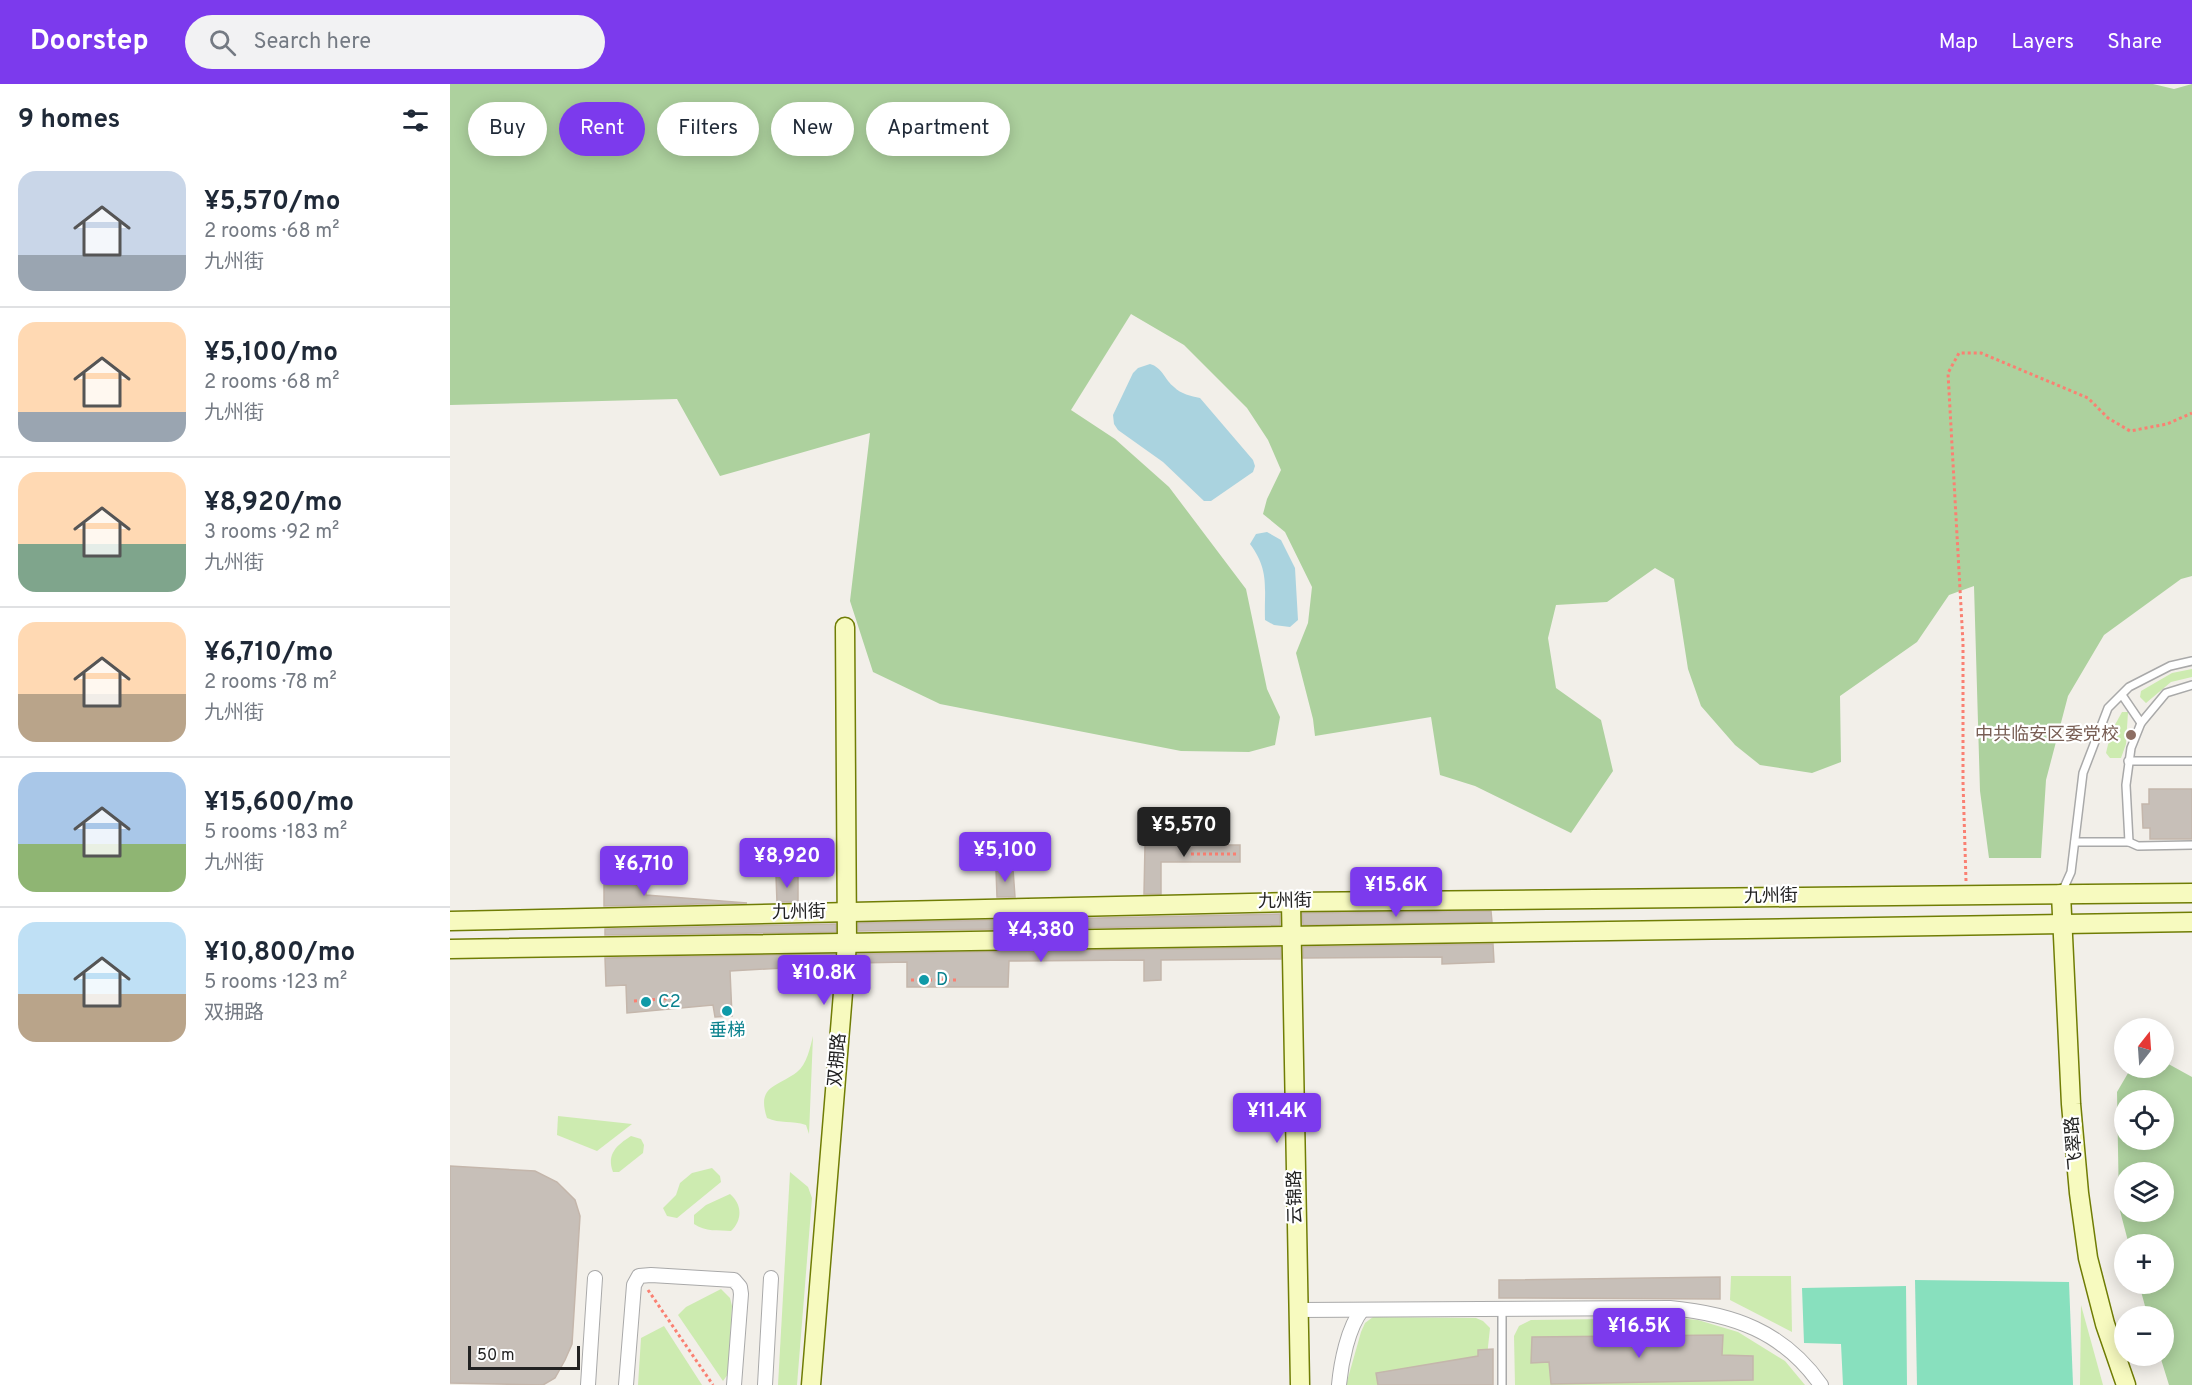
<!DOCTYPE html>
<meta charset="utf-8">
<style>
body{margin:0;font-family:Overpass,"Noto Sans SC",sans-serif;background:#f2f2f3;color:#1f2937;height:100vh;display:flex;flex-direction:column;font-size:22px;white-space:nowrap}
*{box-sizing:border-box;margin:0}
p{font-size:20px;color:#747a83}
.icon{flex:none;width:33px;height:33px;fill:none;stroke:currentColor;stroke-width:2;stroke-linecap:round;stroke-linejoin:round}
.map{position:relative;flex:1;overflow:hidden}
.details{display:flex;flex-direction:column;background:#fff;width:450px}
.details>*{flex:none}
.banner{position:absolute;left:18px;top:18px;width:570px;height:54px;display:flex;gap:12px}
.needle{width:39px;rotate:17deg}
.fabs{position:absolute;left:1664px;top:934px;display:grid;gap:12px}
.fabs a{display:grid;place-items:center;width:60px;height:60px;border-radius:50%;background:#fff;box-shadow:0 3px 15px #0003;font-size:30px}
.scale{position:absolute;left:18px;bottom:15px;width:112px;box-sizing:border-box;padding-left:6px;border:3px solid #222;border-top:0;font-size:16px;line-height:21px;white-space:nowrap;color:#222;-webkit-text-stroke:4px #fff;paint-order:stroke}
.price{position:absolute;translate:-50% -51px;padding:0 14px;border-radius:6px;background:#7c3aed;color:#fff;font-size:20px;line-height:39px;filter:drop-shadow(0 2px 3px #0008)}
.price::after{content:'';position:absolute;left:50%;top:36px;width:18px;height:14px;margin-left:-9px;background:inherit;clip-path:polygon(0 0,100% 0,50% 100%)}
.price.current{background:#222;color:#fff}
ul{padding:0;list-style:none}
li{display:flex;align-items:center;gap:18px;height:150px;padding:0 18px}
li+li{border-top:2px solid #e0e1e3}
li span{display:grid;place-items:center;flex:none;width:168px;height:120px;border-radius:18px;color:#555}
li>.icon{margin-inline-start:auto}
span .icon{width:72px;height:72px;fill:#fffc;stroke-width:1}
li b{font-size:26px}
h2{display:flex;justify-content:space-between;align-items:center;height:72px;padding:0 18px;font-size:26px}
.chip{padding:0 21px;border-radius:27px;background:#fff;box-shadow:0 3px 15px #0003;font-size:21px;line-height:54px}
.chip.current{background:#7c3aed;color:#fff}
header{display:flex;align-items:center;gap:36px;box-sizing:border-box;height:84px;padding:0 30px;background:#7c3aed;color:#fff}
header strong{font-size:28px}
nav{display:flex;gap:33px;margin-inline-start:auto;font-size:21px}
.search{width:420px;height:54px;background:#f2f2f3;display:flex;align-items:center;gap:15px;box-sizing:border-box;padding:0 21px;border-radius:33px;color:#747a83;font-size:22px}
main{display:flex;flex:1;min-height:0}
.map>svg:first-child{display:block}
.grass{fill:#cdebb0}
.forest{fill:#add19e;fill-rule:evenodd}
.pitch{fill:#88e0be}
.water{fill:#aad3df}
.building{fill:#c7bfb8;stroke:#c4b6ab;stroke-width:1.5}
.lines{fill:none;stroke-linecap:round;stroke-linejoin:round}
.lane-casing{stroke:#a9a9a9;stroke-width:10}
.street-casing{stroke:#a9a9a9;stroke-width:16}
.secondary-casing{stroke:#707d05;stroke-width:21}
.path{stroke:#fa8072;stroke-width:3;stroke-dasharray:3 3;stroke-linecap:butt}
.lane{stroke:#fff;stroke-width:7}
.street{stroke:#fff;stroke-width:14}
.secondary{stroke:#f7fabf;stroke-width:18}
.education-dot{fill:#8d6e63;stroke:#fff;stroke-width:2}
.culture-dot{fill:#0f9aa8;stroke:#fff;stroke-width:2}
.labels{text-anchor:middle;dominant-baseline:central;stroke-width:4.5;stroke-linejoin:round;paint-order:stroke}
.education-label{font-size:18px;fill:#785e54;stroke:#fff;text-anchor:end}
.street-label{font-size:18px;fill:#222;stroke:#fff}
.culture-label{font-size:18px;fill:#0d838f;stroke:#fff;text-anchor:start}
</style>
<header>
<strong>Doorstep</strong>
<div class="search"><svg class="icon" aria-label="search" viewBox="0 0 24 24"><circle cx="10" cy="10" r="6"/><path d="M15 15l6 6"/></svg>Search here</div>
<nav><a>Map</a><a>Layers</a><a>Share</a></nav>
</header>
<main>
<section class="details">
<h2>9 homes<svg class="icon" aria-label="filters" viewBox="0 0 24 24"><path d="M4 7h16M4 17h16"/><circle cx="9" cy="7" r="2"/><circle cx="15" cy="17" r="2"/></svg></h2>
<ul>
<li><span style="background:linear-gradient(#c9d6e8 70%,#9aa5b1 0)"><svg class="icon" aria-label="home" viewBox="0 0 24 24"><path d="M3 11l9-7 9 7M6 9v11h12V9"/></svg></span><div><b>¥5,570/mo</b><p>2 rooms · 68 m²</p><p>九州街</p></div></li>
<li><span style="background:linear-gradient(#ffd9b3 75%,#9aa5b1 0)"><svg class="icon" aria-label="home" viewBox="0 0 24 24"><path d="M3 11l9-7 9 7M6 9v11h12V9"/></svg></span><div><b>¥5,100/mo</b><p>2 rooms · 68 m²</p><p>九州街</p></div></li>
<li><span style="background:linear-gradient(#ffd9b3 60%,#7fa58c 0)"><svg class="icon" aria-label="home" viewBox="0 0 24 24"><path d="M3 11l9-7 9 7M6 9v11h12V9"/></svg></span><div><b>¥8,920/mo</b><p>3 rooms · 92 m²</p><p>九州街</p></div></li>
<li><span style="background:linear-gradient(#ffd9b3 60%,#b9a48a 0)"><svg class="icon" aria-label="home" viewBox="0 0 24 24"><path d="M3 11l9-7 9 7M6 9v11h12V9"/></svg></span><div><b>¥6,710/mo</b><p>2 rooms · 78 m²</p><p>九州街</p></div></li>
<li><span style="background:linear-gradient(#a9c7e8 60%,#8fb573 0)"><svg class="icon" aria-label="home" viewBox="0 0 24 24"><path d="M3 11l9-7 9 7M6 9v11h12V9"/></svg></span><div><b>¥15,600/mo</b><p>5 rooms · 183 m²</p><p>九州街</p></div></li>
<li><span style="background:linear-gradient(#bfe0f5 60%,#b9a48a 0)"><svg class="icon" aria-label="home" viewBox="0 0 24 24"><path d="M3 11l9-7 9 7M6 9v11h12V9"/></svg></span><div><b>¥10,800/mo</b><p>5 rooms · 123 m²</p><p>双拥路</p></div></li>
</ul>
</section>
<div class="map">
<svg width="1742" height="1301" viewBox="0 0 1742 1301">
<rect width="100%" height="100%" fill="#f2efe9"/>
<g class="grass">
<path d="M 1742,585 L 1742,593 L 1721,598 L 1696,619 L 1690,613 L 1691,607 L 1722,589 Z"/>
<path d="M 1672,628 L 1678,628 L 1676,660 L 1671,674 L 1660,674 L 1656,669 L 1661,648 Z"/>
<path d="M 363,952 L 359,1050 L 356,1041 C 342,1036 330,1040 317,1034 C 306,1001 328,1003 347,988 C 357,980 360,964 363,952 Z"/>
<path d="M 108,1032 L 182,1040 L 147,1067 L 107,1051 Z"/>
<path d="M 181,1052 L 191,1055 L 194,1061 L 193,1069 L 169,1088 L 163,1088 C 156,1070 167,1061 181,1052 Z"/>
<path d="M 262,1084 L 270,1092 L 271,1098 L 227,1134 L 217,1132 L 213,1124 L 226,1111 L 230,1099 L 242,1089 Z"/>
<path d="M 340,1088 L 358,1103 L 362,1114 L 347,1301 L 328,1301 Z"/>
<path d="M 280,1110 C 292,1120 293,1136 281,1147 C 269,1146 255,1148 244,1140 L 244,1131 L 256,1121 Z"/>
<path d="M 1281,1192 L 1341,1192 L 1342,1248 L 1280,1216 Z"/>
<path d="M 271,1205 L 280,1214 L 282,1222 L 278,1290 L 273,1297 L 228,1231 L 236,1223 Z"/>
<path d="M 1631,1221 L 1653,1301 L 1630,1301 Z"/>
<path d="M 923,1233 L 1026,1234 L 1033,1237 L 1040,1244 L 1034,1301 L 896,1301 L 911,1248 L 915,1239 Z"/>
<path d="M 1228,1234 L 1248,1236 L 1288,1248 L 1335,1277 L 1355,1301 L 1065,1301 L 1064,1252 L 1069,1242 L 1081,1236 Z"/>
<path d="M 214,1242 L 252,1301 L 188,1301 L 191,1254 Z"/>
</g>
<g class="forest">
<path d="M 0,0 L 1703,0 L 1724,5 L 1742,0 L 1742,492 L 1731,495 L 1654,551 L 1618,612 L 1596,696 L 1591,774 L 1539,774 L 1530,707 L 1524,502 L 1499,511 L 1467,558 L 1390,612 L 1391,678 L 1362,689 L 1310,681 L 1285,661 L 1251,622 L 1238,585 L 1224,495 L 1205,484 L 1157,518 L 1106,521 L 1098,554 L 1106,604 L 1151,636 L 1163,687 L 1121,749 L 1025,702 L 990,691 L 981,633 L 865,652 L 863,635 L 846,569 L 858,539 L 862,503 L 835,448 L 813,430 L 817,415 L 831,386 L 818,356 L 797,324 L 734,261 L 681,230 L 621,326 L 665,355 L 719,403 L 796,505 L 817,605 L 830,633 L 825,661 L 799,668 L 731,667 L 490,620 L 423,588 L 400,517 L 420,349 L 270,392 L 227,315 L 0,321 Z"/>
<path d="M 1713,977 L 1742,993 L 1742,1301 L 1719,1301 L 1710,1272 L 1713,1272 L 1713,1233 L 1698,1233 L 1689,1200 L 1713,1200 L 1713,1161 L 1679,1161 L 1669,1123 L 1667,1008 L 1681,984 L 1713,984 ZM 1674,1017 L 1713,1017 L 1713,1056 L 1674,1056 ZM 1674,1089 L 1713,1089 L 1713,1128 L 1674,1128 Z"/>
</g>
<g class="pitch">
<path d="M 1465,1196 L 1619,1198 L 1623,1301 L 1467,1301 Z"/>
<path d="M 1456,1202 L 1457,1301 L 1393,1301 L 1391,1260 L 1354,1259 L 1352,1204 Z"/>
</g>
<g class="water">
<path d="M 700,280 C 712,283 715,296 724,303 C 731,310 741,312 750,314 L 803,376 L 805,382 L 803,388 L 761,417 L 754,417 L 713,378 L 668,346 L 664,340 L 663,331 L 683,289 L 688,284 Z"/>
<path d="M 817,448 L 831,456 L 845,484 L 848,536 L 840,543 L 824,541 L 815,536 C 814,504 820,487 800,460 L 806,450 Z"/>
</g>
<g class="building">
<path d="M 1699,705 L 1742,705 L 1742,755 L 1700,755 L 1700,744 L 1693,744 L 1692,720 L 1699,720 Z"/>
<path d="M 733,753 L 767,753 L 766,761 L 790,761 L 790,778 L 711,778 L 711,810 L 694,810 L 695,761 L 732,761 Z"/>
<path d="M 563,785 L 565,813 L 547,813 L 546,786 Z"/>
<path d="M 326,792 L 348,792 L 348,818 L 327,818 Z"/>
<path d="M 154,797 L 196,802 L 196,811 L 297,819 L 154,822 Z"/>
<path d="M 1041,827 L 1042,838 L 853,841 L 852,829 Z"/>
<path d="M 830,830 L 830,841 L 408,847 L 408,839 Z"/>
<path d="M 386,840 L 386,848 L 155,851 L 155,845 Z"/>
<path d="M 1043,860 L 1044,878 L 992,880 L 992,873 L 853,874 L 853,863 Z"/>
<path d="M 831,863 L 831,875 L 711,876 L 711,896 L 694,897 L 694,876 L 559,877 L 558,903 L 457,903 L 457,878 L 407,879 L 407,870 Z"/>
<path d="M 385,870 L 384,881 L 280,887 L 282,932 L 265,933 L 263,921 L 177,929 L 176,901 L 156,902 L 155,874 Z"/>
<path d="M 0,1082 L 85,1087 L 107,1098 L 125,1116 L 130,1132 L 122,1260 L 115,1276 L 105,1294 L 93,1301 L 0,1299 Z"/>
<path d="M 1270,1193 L 1270,1215 L 1049,1214 L 1049,1196 Z"/>
<path d="M 1273,1251 L 1272,1271 L 1303,1272 L 1303,1296 L 1101,1300 L 1099,1278 L 1081,1279 L 1082,1253 Z"/>
<path d="M 1043,1265 L 1043,1301 L 928,1301 L 926,1289 L 1028,1272 L 1028,1266 Z"/>
</g>
<g class="lines">
<g class="lane-casing">
<g id="lane">
<path d="M 1672,611 L 1691,639"/>
<path d="M 1678,677 L 1742,677"/>
<path d="M 1625,758 L 1679,758 L 1688,762 L 1742,761"/>
<path d="M 1679,758 L 1676,701 L 1681,664 L 1691,639 L 1716,609 L 1742,601"/>
<path d="M 1612,808 L 1621,788 L 1633,689 L 1658,624 L 1679,603 L 1720,582 L 1742,577"/>
<path d="M 1052,1225 L 1052,1301"/>
</g>
</g>
<g class="street-casing">
<g id="street">
<path d="M 848,1226 L 1220,1224 C 1283,1230 1333,1247 1371,1301"/>
<path d="M 138,1301 L 145,1194"/>
<path d="M 176,1301 L 184,1201 L 189,1192 L 201,1191 L 284,1196 L 290,1203 L 291,1210 L 284,1301"/>
<path d="M 315,1301 L 321,1194"/>
<path d="M 889,1301 C 891,1279 898,1243 912,1226"/>
</g>
</g>
<g class="secondary-casing">
<g id="secondary">
<path d="M 1611,810 L 1621,1020 L 1629,1109 L 1638,1174 L 1655,1240 L 1676,1301"/>
<path d="M 841,818 L 850,1301"/>
<path d="M 0,837 L 841,818 L 1742,809"/>
<path d="M 0,865 L 1742,838"/>
<path d="M 361,1301 L 397,860 L 395,543"/>
</g>
</g>
<g class="path">
<path d="M 741,770 L 788,770"/>
<path d="M 1516,797 L 1513,698 L 1513,559 L 1498,289 L 1509,269 L 1531,269 L 1638,314 L 1658,334 L 1680,347 L 1717,340 L 1742,329"/>
<path d="M 461,896 L 508,896"/>
<path d="M 184,917 L 226,914"/>
<path d="M 198,1206 L 263,1301"/>
</g>
<use href="#lane" class="lane"/>
<use href="#street" class="street"/>
<use href="#secondary" class="secondary"/>
</g>
<circle class="education-dot" cx="1681" cy="651" r="6"/>
<g class="culture-dot">
<circle cx="474" cy="896" r="6"/>
<circle cx="196" cy="918" r="6"/>
<circle cx="277" cy="927" r="6"/>
</g>
<g class="labels">
<g class="education-label">
<text x="1669" y="651">中共临安区委党校</text>
</g>
<g class="street-label">
<text transform="translate(1321 813) rotate(-1)">九州街</text>
<text transform="translate(835 818) rotate(-1)">九州街</text>
<text transform="translate(349 829) rotate(-1)">九州街</text>
<text transform="translate(388 976) rotate(-85)">双拥路</text>
<text transform="translate(1625 1059) rotate(-95)">飞翠路</text>
<text transform="translate(846 1113) rotate(-91)">云锦路</text>
</g>
<g class="culture-label">
<text x="486" y="896">D</text>
<text x="208" y="918">C2</text>
<text x="277" y="947" text-anchor="middle">垂梯</text>
</g>
</g>
</svg>
<div class="fabs">
<a><svg class="needle" viewBox="-14 -14 28 28"><path d="M0-13l5 13h-10z" fill="#e53935"/><path d="M0 13l5-13h-10z" fill="#747a83"/></svg></a>
<a><svg class="icon" aria-label="locate" viewBox="0 0 24 24"><circle cx="12" cy="12" r="6"/><path d="M12 2v4M12 18v4M2 12h4M18 12h4"/></svg></a>
<a><svg class="icon" aria-label="layers" viewBox="0 0 24 24"><path d="M12 4l9 5-9 5-9-5zM3 14l9 5 9-5"/></svg></a>
<a>+</a>
<a>−</a>
</div>
<div class="scale">50 m</div>
<b class="price current" style="left:734px;top:774px">¥5,570</b>
<b class="price" style="left:555px;top:799px">¥5,100</b>
<b class="price" style="left:337px;top:805px">¥8,920</b>
<b class="price" style="left:194px;top:813px">¥6,710</b>
<b class="price" style="left:946px;top:834px">¥15.6K</b>
<b class="price" style="left:591px;top:879px">¥4,380</b>
<b class="price" style="left:374px;top:922px">¥10.8K</b>
<b class="price" style="left:827px;top:1060px">¥11.4K</b>
<b class="price" style="left:1189px;top:1275px">¥16.5K</b>
<div class="banner">
<a class="chip">Buy</a>
<a class="chip current">Rent</a>
<a class="chip">Filters</a>
<a class="chip">New</a>
<a class="chip">Apartment</a>
</div>
</div>
</main>
